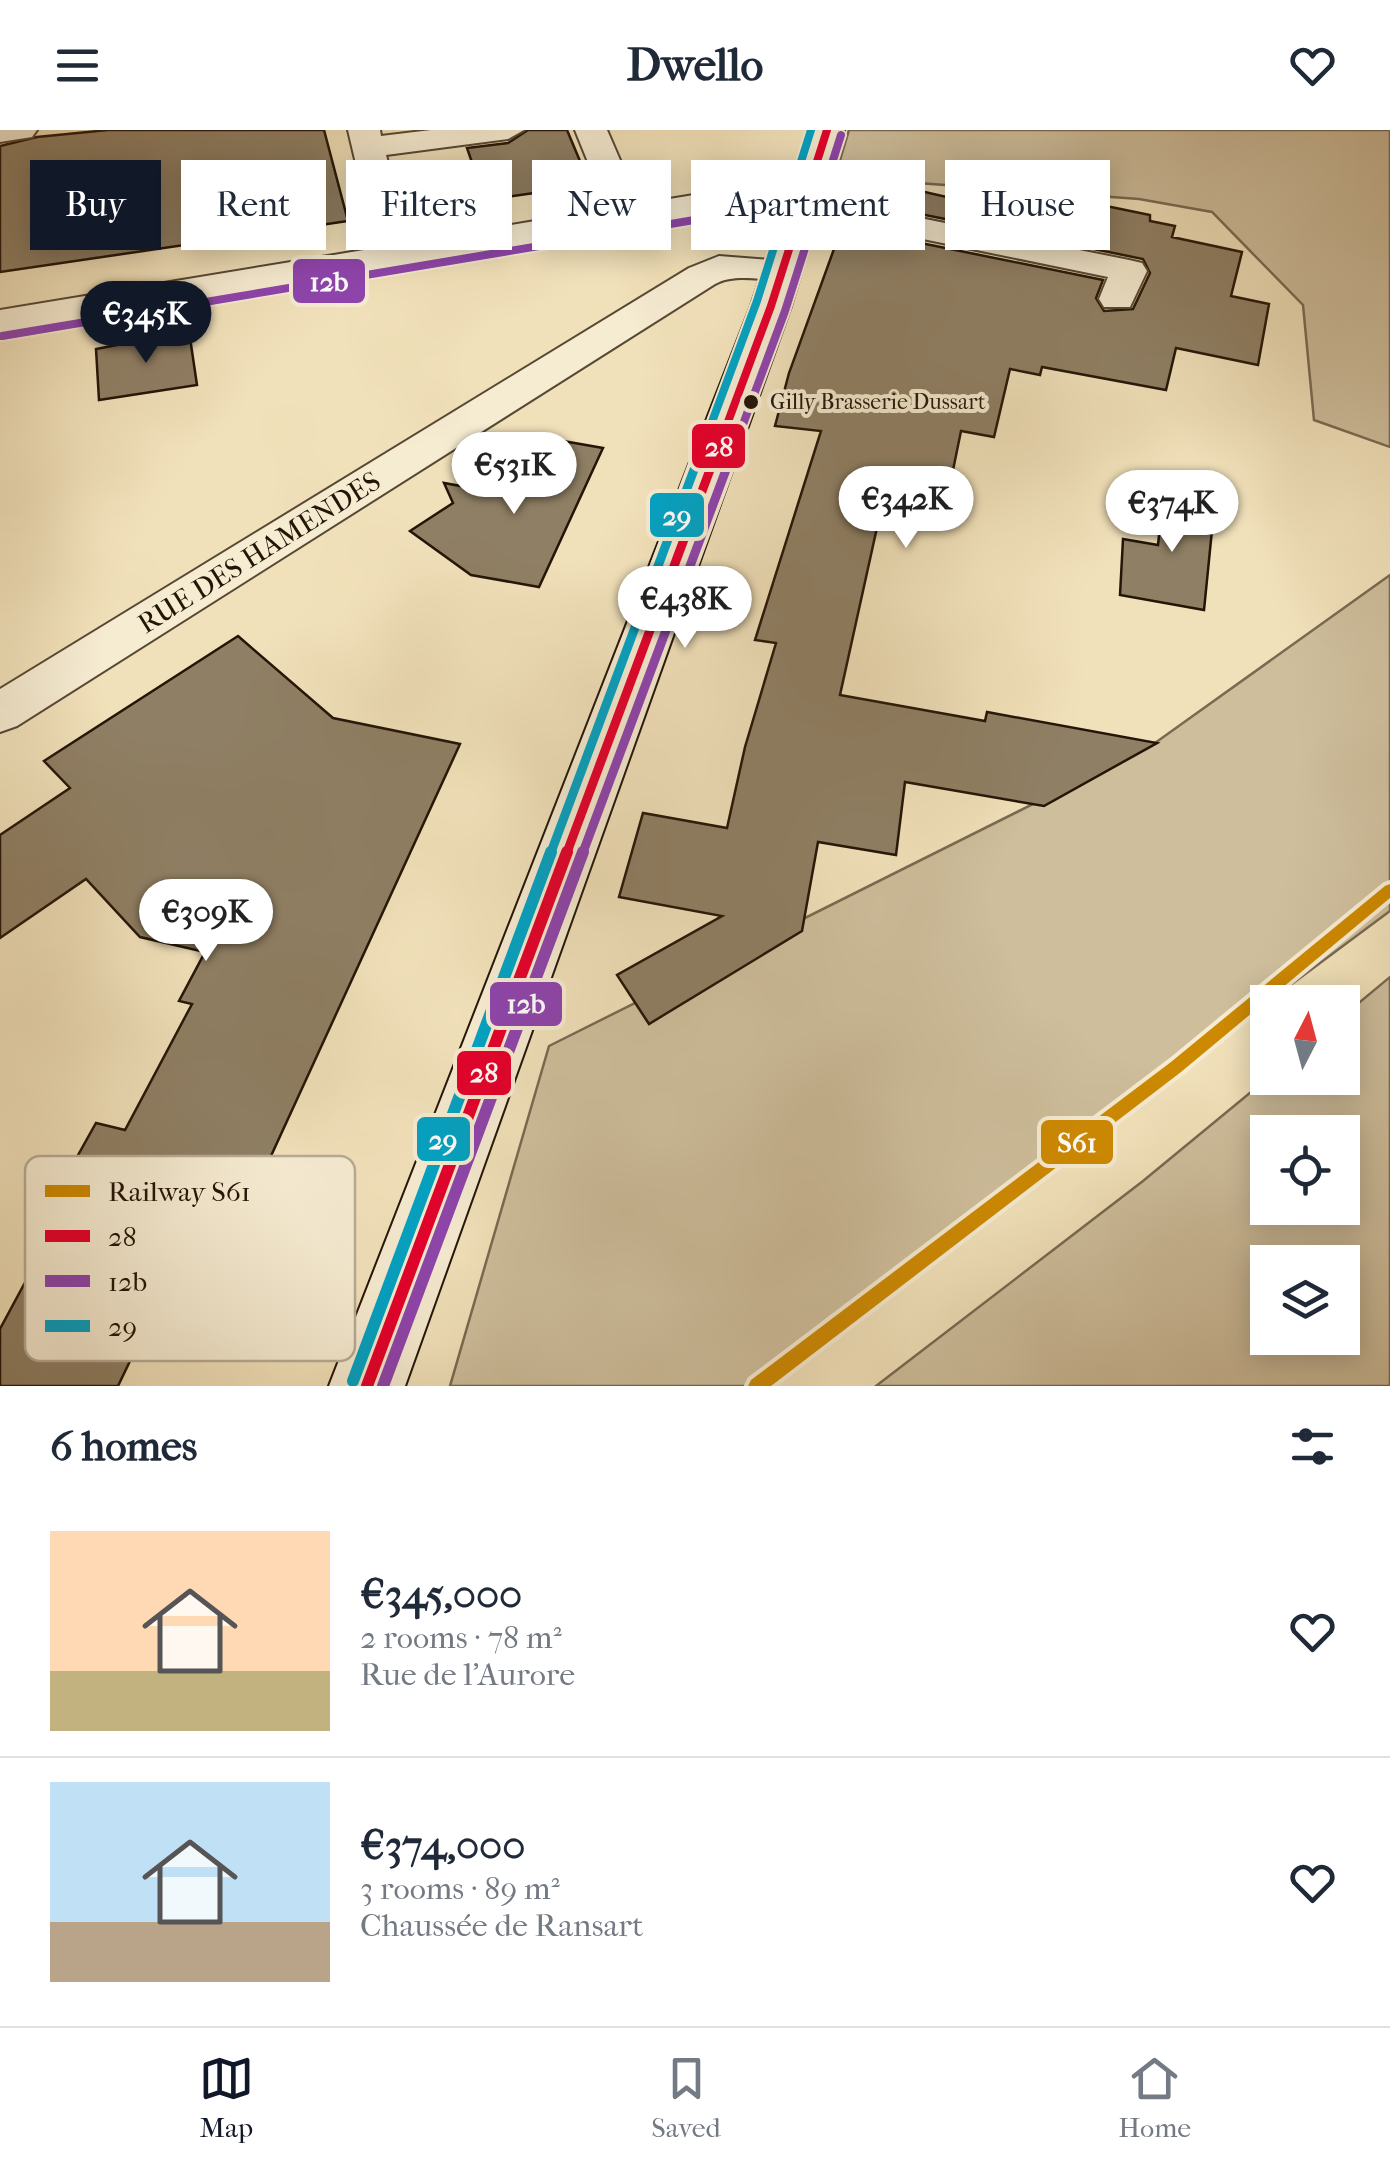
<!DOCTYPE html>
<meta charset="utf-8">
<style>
body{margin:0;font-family:"IM FELL French Canon",serif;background:#f6f6f7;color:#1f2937;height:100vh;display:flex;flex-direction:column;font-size:38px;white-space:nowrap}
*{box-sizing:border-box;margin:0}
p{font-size:32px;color:#747a83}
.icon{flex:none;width:55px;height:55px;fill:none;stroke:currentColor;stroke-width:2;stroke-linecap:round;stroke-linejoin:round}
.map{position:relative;height:1256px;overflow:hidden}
.panel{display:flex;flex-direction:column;background:#fff;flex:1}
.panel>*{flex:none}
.banner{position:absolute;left:30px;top:30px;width:1330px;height:90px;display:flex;gap:20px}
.needle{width:65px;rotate:6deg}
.buttons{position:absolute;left:1250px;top:855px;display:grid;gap:20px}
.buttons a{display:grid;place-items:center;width:110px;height:110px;border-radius:0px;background:#fff;box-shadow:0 5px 25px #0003;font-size:50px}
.price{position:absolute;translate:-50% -85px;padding:0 22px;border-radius:35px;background:#fff;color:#222;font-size:32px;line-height:65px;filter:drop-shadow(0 2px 5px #0008)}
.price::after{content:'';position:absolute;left:50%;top:60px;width:30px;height:22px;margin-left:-15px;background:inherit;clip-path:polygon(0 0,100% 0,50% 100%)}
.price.selected{background:#111827;color:#fff}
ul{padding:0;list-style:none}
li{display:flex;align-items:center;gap:30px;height:250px;padding:0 50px}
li+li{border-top:2px solid #e0e1e3}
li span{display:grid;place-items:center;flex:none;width:280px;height:200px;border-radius:0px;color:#555}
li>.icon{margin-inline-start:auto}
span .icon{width:120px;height:120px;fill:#fffc;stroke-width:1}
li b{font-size:42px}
h2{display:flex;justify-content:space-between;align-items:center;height:120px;padding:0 50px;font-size:42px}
.tag{padding:0 35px;border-radius:0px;background:#fff;box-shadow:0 5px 25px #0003;font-size:35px;line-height:90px}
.tag.selected{background:#111827;color:#fff}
header{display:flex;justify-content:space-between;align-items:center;height:130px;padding:0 50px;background:#fff;font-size:45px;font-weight:700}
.tab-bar{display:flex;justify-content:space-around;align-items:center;height:140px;border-top:2px solid #e0e1e3;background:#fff;font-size:28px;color:#747a83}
.tab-bar a{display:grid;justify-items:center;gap:5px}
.tab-bar .selected{color:#111827}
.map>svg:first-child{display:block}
.green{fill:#cebe9c;stroke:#796a52;stroke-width:2.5;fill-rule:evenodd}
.building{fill:#8f7f64;stroke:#241507;stroke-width:2.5}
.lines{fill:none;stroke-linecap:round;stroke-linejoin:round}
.street-casing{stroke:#574834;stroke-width:4}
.secondary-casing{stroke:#241507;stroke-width:4}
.street{fill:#f6ecd2;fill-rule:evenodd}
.secondary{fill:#f6ecd2;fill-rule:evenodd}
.bus-1-far2-casing{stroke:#f6ecd2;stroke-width:12}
.bus-1-far1-casing{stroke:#f6ecd2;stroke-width:16}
.bus-1-casing{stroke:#f6ecd2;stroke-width:20}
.bus-2-far2-casing{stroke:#f6ecd2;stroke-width:12}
.bus-2-far1-casing{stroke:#f6ecd2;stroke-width:16}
.bus-2-casing{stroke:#f6ecd2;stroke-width:20}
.bus-3-far2-casing{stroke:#f6ecd2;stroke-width:12}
.bus-3-far1-casing{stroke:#f6ecd2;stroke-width:16}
.bus-3-casing{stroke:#f6ecd2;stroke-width:20}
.bus-1-far2{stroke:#e4002b;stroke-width:8}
.bus-1-far1{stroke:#e4002b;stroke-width:9}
.bus-1{stroke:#e4002b;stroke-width:12}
.bus-2-far2{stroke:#8e44ad;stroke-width:8}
.bus-2-far1{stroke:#8e44ad;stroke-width:9}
.bus-2{stroke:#8e44ad;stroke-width:12}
.bus-3-far2{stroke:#02a2c4;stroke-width:8}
.bus-3-far1{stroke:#02a2c4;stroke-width:9}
.bus-3{stroke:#02a2c4;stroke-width:12}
.rail-1-casing{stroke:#f6ecd2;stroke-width:8}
.rail-1{fill:#cd8901;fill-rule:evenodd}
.bus-dot{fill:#241507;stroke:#f6ecd2;stroke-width:4}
.labels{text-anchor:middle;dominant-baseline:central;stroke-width:8;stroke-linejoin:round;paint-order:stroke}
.far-bus-label{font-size:22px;fill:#241507;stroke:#f6ecd2;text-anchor:start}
.street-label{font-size:28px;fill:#241507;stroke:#f6ecd2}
.key{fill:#f6ecd2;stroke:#b7ac95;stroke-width:2.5}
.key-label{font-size:28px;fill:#241507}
.line-badge{stroke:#f6ecd2;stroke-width:4}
.badge-label{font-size:28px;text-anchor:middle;font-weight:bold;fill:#fff}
</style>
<header><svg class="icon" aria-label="menu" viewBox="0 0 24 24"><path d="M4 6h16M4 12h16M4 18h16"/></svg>Dwello<svg class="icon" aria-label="heart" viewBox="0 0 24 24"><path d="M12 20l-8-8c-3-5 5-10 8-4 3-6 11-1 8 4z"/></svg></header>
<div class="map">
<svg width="1390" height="1256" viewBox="0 0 1390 1256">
<rect width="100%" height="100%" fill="#f1e1ba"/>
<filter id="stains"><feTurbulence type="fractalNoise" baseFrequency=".002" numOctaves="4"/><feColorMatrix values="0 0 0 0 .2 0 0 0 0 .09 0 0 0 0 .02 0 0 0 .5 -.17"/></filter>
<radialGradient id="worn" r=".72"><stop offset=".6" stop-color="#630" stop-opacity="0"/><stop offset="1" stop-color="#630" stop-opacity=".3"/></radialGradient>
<g class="green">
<path d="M 849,0 L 1390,0 L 1390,317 L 1314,290 L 1303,175 L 1212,82 L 1139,69 L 835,47 Z"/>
<path d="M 1390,445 L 1390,781 L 751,1256 L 450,1256 L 549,916 L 1155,613 Z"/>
<path d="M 1390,847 L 1390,1256 L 876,1256 L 1143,1051 L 1268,948 L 1342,948 L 1343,886 ZM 1268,1002 L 1342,1002 L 1342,1078 L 1268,1078 ZM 1342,1132 L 1342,1208 L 1268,1208 L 1268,1132 Z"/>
</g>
<g class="building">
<path d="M 108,0 L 324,0 L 348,91 L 0,142 L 0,16 L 37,7 Z"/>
<path d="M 528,0 L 567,0 L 590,55 L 485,70 L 467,18 L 508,13 Z"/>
<path d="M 859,47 L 1056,92 L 1067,68 L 1150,85 L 1150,91 L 1175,96 L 1172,107 L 1242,122 L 1231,166 L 1269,174 L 1258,235 L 1176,218 L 1166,260 L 1042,237 L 1040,245 L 1010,239 L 994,307 L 961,301 L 942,394 L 880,384 L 840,565 L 985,591 L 987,582 L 1157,613 L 1044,676 L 905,652 L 896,725 L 818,712 L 802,801 L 649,894 L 617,845 L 722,786 L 619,767 L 643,683 L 727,698 L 745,617 L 776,513 L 755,510 L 821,301 L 775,296 L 789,243 L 842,97 L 1103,150 L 1096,168 L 1104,181 L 1133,179 L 1150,143 L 1143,129 L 851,70 Z"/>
<path d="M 189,201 L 197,255 L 99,270 L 96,219 Z"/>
<path d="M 546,308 L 603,318 L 539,457 L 471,445 L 410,401 L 453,373 L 444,353 L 505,364 L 523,331 L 534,333 Z"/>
<path d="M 1164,360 L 1215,370 L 1204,480 L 1120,465 L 1123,409 L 1158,415 Z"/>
<path d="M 238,506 L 333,588 L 460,614 L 232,1111 L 193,1100 L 118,1256 L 0,1256 L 0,1199 L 72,1065 L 58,1061 L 96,993 L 125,1000 L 192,874 L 179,871 L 205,822 L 140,807 L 86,749 L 0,808 L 0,705 L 70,658 L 44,631 Z"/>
</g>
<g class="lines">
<g class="street-casing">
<g id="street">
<path d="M 0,0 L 37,0 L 32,7 L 0,12 Z"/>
<path d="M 348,0 L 380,0 L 381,6 L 431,0 L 524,0 L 508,9 L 386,25 L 409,112 L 607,79 L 575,0 L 607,0 L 639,74 L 736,58 L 806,65 L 1129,130 L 1142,133 L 1147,141 L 1130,177 L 1104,177 L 1099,169 L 1108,147 L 806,85 L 736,78 L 0,202 L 0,180 L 376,118 Z"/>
<path d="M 719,126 L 796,132 L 801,140 L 796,148 C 769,154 738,141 715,154 L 17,596 L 0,602 L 0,559 L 689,138 Z"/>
</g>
</g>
<g class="secondary-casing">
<path id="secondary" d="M 810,0 L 844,0 L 791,176 L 405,1256 L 329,1256 L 751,176 Z"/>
</g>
<use href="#street" class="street"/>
<use href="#secondary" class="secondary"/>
<g class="bus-1-far2-casing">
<path id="bus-1-far2" d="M 719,316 L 771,176 L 827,0"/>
</g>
<g class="bus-1-far1-casing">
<path id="bus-1-far1" d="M 566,725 L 720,313"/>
</g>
<g class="bus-1-casing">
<path id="bus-1" d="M 367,1256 L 567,722"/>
</g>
<g class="bus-2-far2-casing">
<g id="bus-2-far2">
<path d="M 2,206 L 736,83 L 805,90"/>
<path d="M 735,316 L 785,181 L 841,5"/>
</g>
</g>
<g class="bus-2-far1-casing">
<path id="bus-2-far1" d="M 582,725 L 736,313"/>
</g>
<g class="bus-2-casing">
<path id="bus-2" d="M 383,1256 L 583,722"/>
</g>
<g class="bus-3-far2-casing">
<path id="bus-3-far2" d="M 703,316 L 757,171 L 811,0"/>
</g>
<g class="bus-3-far1-casing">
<path id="bus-3-far1" d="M 550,725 L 704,313"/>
</g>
<g class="bus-3-casing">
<path id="bus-3" d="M 353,1251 L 551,722"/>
</g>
<use href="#bus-1-far2" class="bus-1-far2"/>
<use href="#bus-1-far1" class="bus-1-far1"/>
<use href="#bus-1" class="bus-1"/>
<use href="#bus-2-far2" class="bus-2-far2"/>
<use href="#bus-2-far1" class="bus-2-far1"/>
<use href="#bus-2" class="bus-2"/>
<use href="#bus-3-far2" class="bus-3-far2"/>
<use href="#bus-3-far1" class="bus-3-far1"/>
<use href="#bus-3" class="bus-3"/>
<g class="rail-1-casing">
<path id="rail-1" d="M 1390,754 L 1390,768 L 1181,942 L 771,1256 L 748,1256 L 751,1250 L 1171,932 L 1385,756 Z"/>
</g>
<use href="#rail-1" class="rail-1"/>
</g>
<circle class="bus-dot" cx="751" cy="272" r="9"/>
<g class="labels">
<g class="far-bus-label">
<text x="770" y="272">Gilly Brasserie Dussart</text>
</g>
<g class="street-label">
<text transform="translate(259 422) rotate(-32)">RUE DES HAMENDES</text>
</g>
</g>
<rect x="25" y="1026" width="330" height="205" rx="15" class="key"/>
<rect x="45" y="1055" width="45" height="12" fill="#cd8901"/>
<rect x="45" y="1100" width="45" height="12" fill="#e4002b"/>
<rect x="45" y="1145" width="45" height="12" fill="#8e44ad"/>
<rect x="45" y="1190" width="45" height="12" fill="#02a2c4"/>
<g class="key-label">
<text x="108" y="1071">Railway S61</text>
<text x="108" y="1116">28</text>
<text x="108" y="1161">12b</text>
<text x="108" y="1206">29</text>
</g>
<g class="line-badge">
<rect x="291" y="127" width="76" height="48" rx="10" fill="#8e44ad"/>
<rect x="690" y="292" width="57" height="48" rx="10" fill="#e4002b"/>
<rect x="648" y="361" width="58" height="48" rx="10" fill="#02a2c4"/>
<rect x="488" y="850" width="76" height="48" rx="10" fill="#8e44ad"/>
<rect x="455" y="919" width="58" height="48" rx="10" fill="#e4002b"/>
<rect x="415" y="985" width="57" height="48" rx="10" fill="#02a2c4"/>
<rect x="1039" y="988" width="76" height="48" rx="10" fill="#cd8901"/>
</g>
<g class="badge-label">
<text x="329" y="161">12b</text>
<text x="719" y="326">28</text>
<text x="677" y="395">29</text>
<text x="526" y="883">12b</text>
<text x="484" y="952">28</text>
<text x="443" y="1019">29</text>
<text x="1077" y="1022">S61</text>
</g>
<rect width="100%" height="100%" filter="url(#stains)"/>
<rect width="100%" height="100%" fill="url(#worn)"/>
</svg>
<div class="buttons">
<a><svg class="needle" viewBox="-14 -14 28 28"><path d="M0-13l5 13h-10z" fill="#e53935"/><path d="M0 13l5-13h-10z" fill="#747a83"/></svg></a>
<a><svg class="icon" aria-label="locate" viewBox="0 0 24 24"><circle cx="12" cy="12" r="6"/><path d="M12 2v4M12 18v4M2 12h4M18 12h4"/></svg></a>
<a><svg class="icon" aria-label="layers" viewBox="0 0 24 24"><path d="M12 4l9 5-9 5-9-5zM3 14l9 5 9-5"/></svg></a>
</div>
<b class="price selected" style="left:146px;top:236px">€345K</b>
<b class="price" style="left:514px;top:387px">€531K</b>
<b class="price" style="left:906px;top:421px">€342K</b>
<b class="price" style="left:1172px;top:425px">€374K</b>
<b class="price" style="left:685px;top:521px">€438K</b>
<b class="price" style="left:206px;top:834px">€309K</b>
<div class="banner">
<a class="tag selected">Buy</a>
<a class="tag">Rent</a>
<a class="tag">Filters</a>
<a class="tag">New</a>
<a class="tag">Apartment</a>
<a class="tag">House</a>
</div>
</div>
<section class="panel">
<h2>6 homes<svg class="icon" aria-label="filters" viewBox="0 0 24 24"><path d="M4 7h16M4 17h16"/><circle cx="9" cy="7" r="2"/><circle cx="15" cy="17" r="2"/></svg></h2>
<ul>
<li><span style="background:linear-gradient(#ffd9b3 70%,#c2b280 0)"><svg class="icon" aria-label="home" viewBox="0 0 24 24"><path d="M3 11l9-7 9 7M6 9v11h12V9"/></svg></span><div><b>€345,000</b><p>2 rooms · 78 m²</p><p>Rue de l'Aurore</p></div><svg class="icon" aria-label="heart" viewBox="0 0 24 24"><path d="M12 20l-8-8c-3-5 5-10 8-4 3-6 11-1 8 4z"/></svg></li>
<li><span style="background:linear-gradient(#bfe0f5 70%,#b9a48a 0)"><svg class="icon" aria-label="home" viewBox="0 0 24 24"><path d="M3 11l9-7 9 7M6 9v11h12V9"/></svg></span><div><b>€374,000</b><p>3 rooms · 89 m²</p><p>Chaussée de Ransart</p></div><svg class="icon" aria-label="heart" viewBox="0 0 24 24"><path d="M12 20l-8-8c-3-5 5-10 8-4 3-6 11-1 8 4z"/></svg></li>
</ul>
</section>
<nav class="tab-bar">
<a class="selected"><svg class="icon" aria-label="map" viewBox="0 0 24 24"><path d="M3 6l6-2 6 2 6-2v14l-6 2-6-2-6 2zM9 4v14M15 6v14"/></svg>Map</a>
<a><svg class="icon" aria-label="saved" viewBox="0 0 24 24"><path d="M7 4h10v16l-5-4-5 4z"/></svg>Saved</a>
<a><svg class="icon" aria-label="home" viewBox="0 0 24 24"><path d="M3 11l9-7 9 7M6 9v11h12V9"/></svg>Home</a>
</nav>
